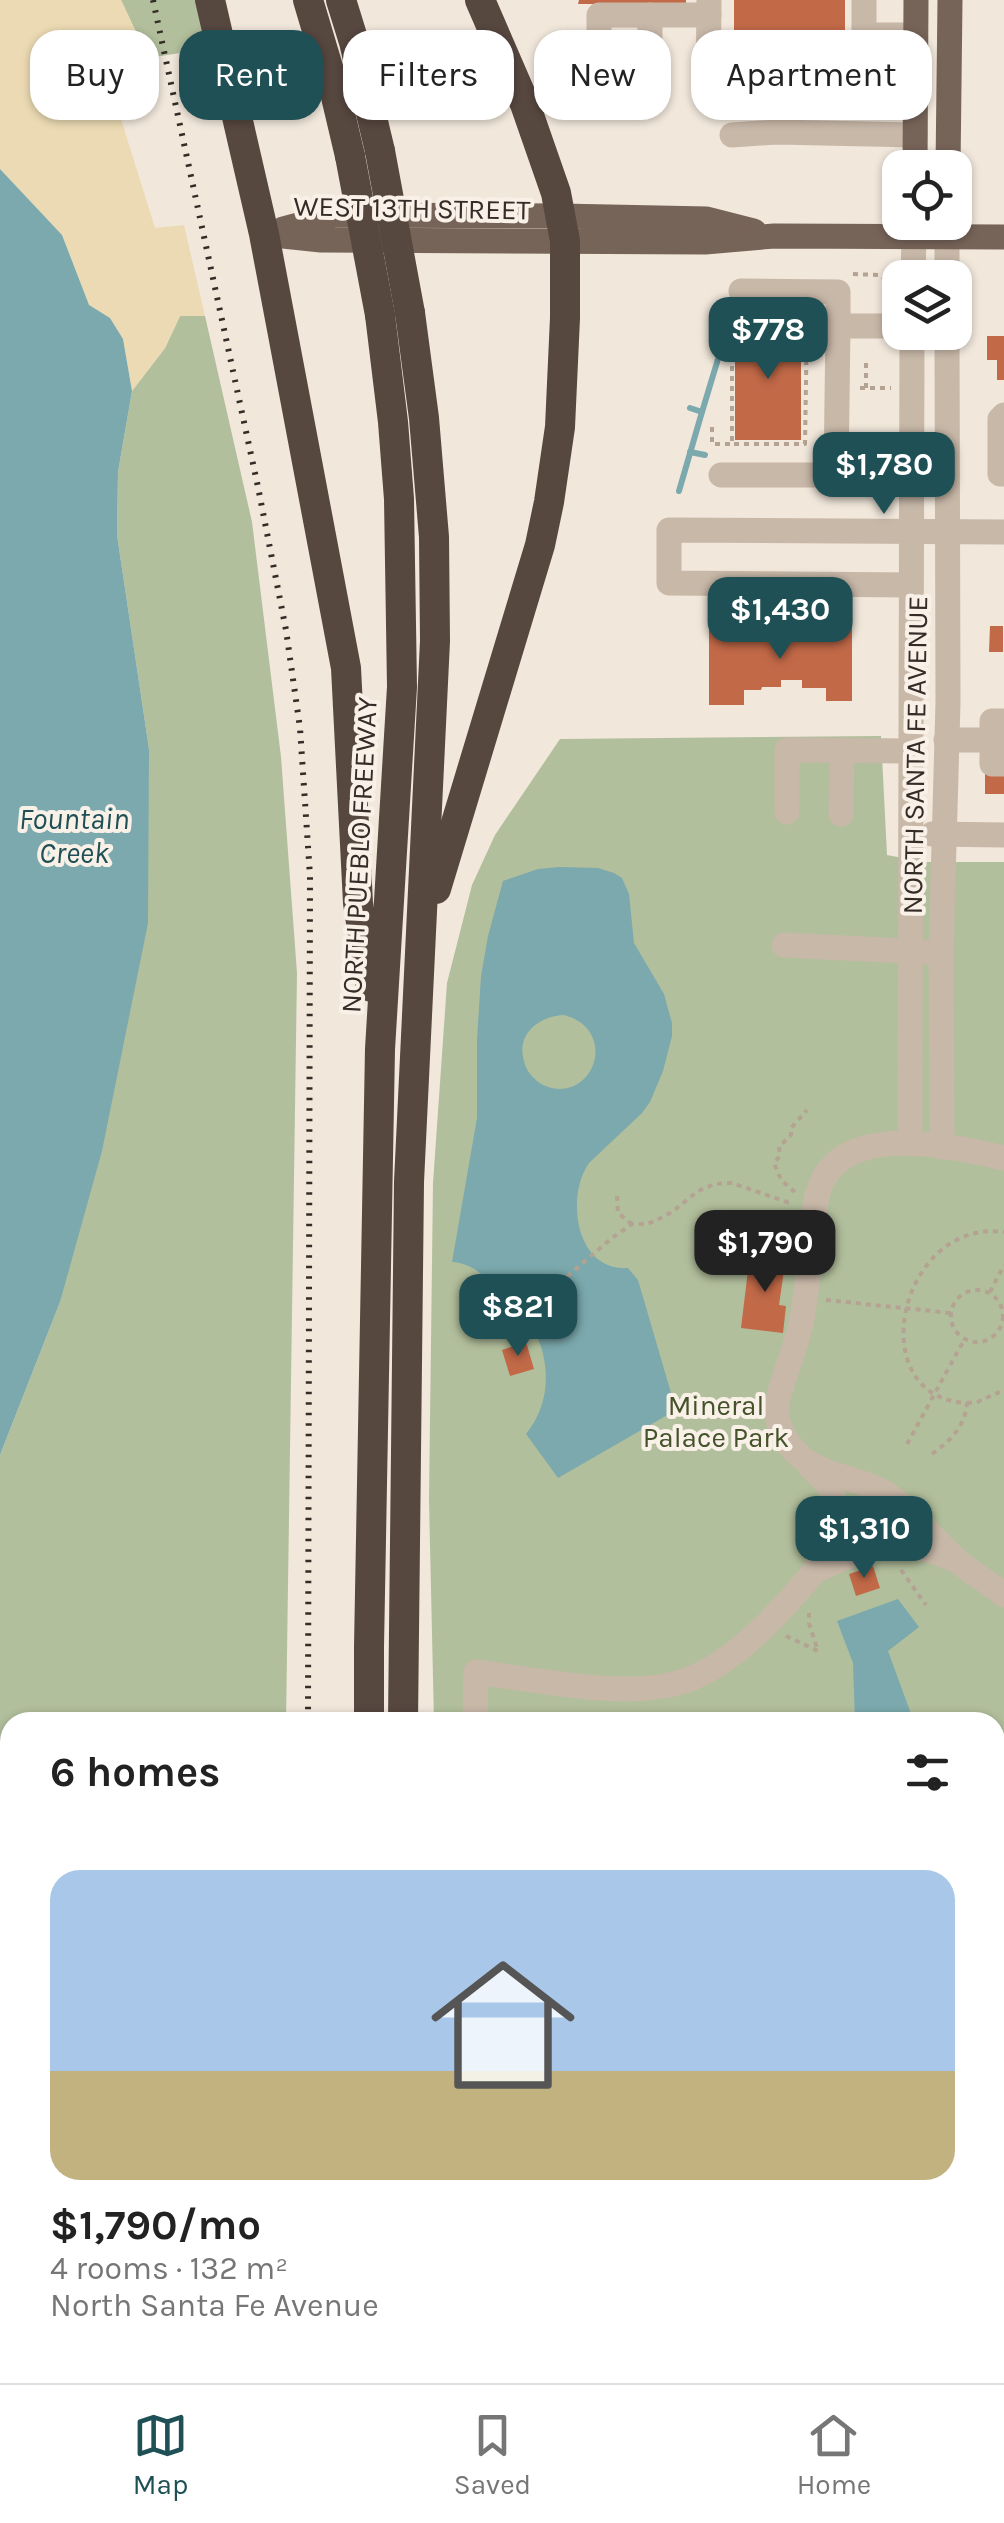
<!DOCTYPE html>
<meta charset="utf-8">
<style>
body{margin:0;font-family:Karla,sans-serif;background:#f2f2f2;color:#222;height:100vh;display:flex;flex-direction:column;font-size:38px;white-space:nowrap}
*{box-sizing:border-box;margin:0}
p{font-size:32px;color:#767676}
.icon{flex:none;width:55px;height:55px;fill:none;stroke:currentColor;stroke-width:2;stroke-linecap:round;stroke-linejoin:round}
.map{position:relative;flex:1;overflow:hidden}
.panel{position:absolute;left:0px;top:1712px;width:1005px;height:672px;display:flex;flex-direction:column;background:#fff;border-radius:30px 30px 0 0;box-shadow:0 2px 8px #0004}
.panel>*{flex:none}
.banner{position:absolute;left:30px;top:30px;width:945px;height:90px;display:flex;gap:20px}
.buttons{position:absolute;left:882px;top:150px;display:grid;gap:20px}
.buttons a{display:grid;place-items:center;width:90px;height:90px;border-radius:20px;background:#fff;box-shadow:0 2px 8px #0004;font-size:50px}
.price{position:absolute;translate:-50% -85px;padding:0 22px;border-radius:20px;background:#1f5055;color:#fff;font-size:32px;line-height:65px;filter:drop-shadow(0 2px 5px #0008)}
.price::after{content:'';position:absolute;left:50%;top:60px;width:30px;height:22px;margin-left:-15px;background:inherit;clip-path:polygon(0 0,100% 0,50% 100%)}
.price.current{background:#222;color:#fff}
ul{padding:0;list-style:none}
li{display:grid;align-content:center;gap:20px;height:530px;padding:0 50px}
li+li{border-top:2px solid #e0e0e0}
li span{display:grid;place-items:center;height:310px;border-radius:30px;color:#555}
li>.icon{margin-inline-start:auto}
span .icon{width:180px;height:180px;fill:#fffc;stroke-width:1}
li b{font-size:42px}
h2{display:flex;justify-content:space-between;align-items:center;height:120px;padding:0 50px;font-size:42px}
.tag{padding:0 35px;border-radius:30px;background:#fff;box-shadow:0 2px 8px #0004;font-size:35px;line-height:90px}
.tag.current{background:#1f5055;color:#fff}
.tab-bar{display:flex;justify-content:space-around;align-items:center;height:140px;border-top:2px solid #e0e0e0;background:#fff;font-size:28px;color:#767676}
.tab-bar a{display:grid;justify-items:center;gap:5px}
.tab-bar .current{color:#1f5055}
.map>svg:first-child{display:block}
.green{fill:#b2bf9c}
.sand{fill:#ebdab3}
.water{fill:#7ba9ad;fill-rule:evenodd}
.lines{fill:none;stroke-linecap:round;stroke-linejoin:round}
.stream{stroke:#7ba9ad;stroke-width:6}
.building{fill:#c26948}
.path{stroke:#b4a292;stroke-width:4;stroke-dasharray:5 5;stroke-linecap:butt}
.minor{stroke:#c8b8a8;stroke-width:25}
.major{stroke:#776459;stroke-width:25}
.highway{stroke:#56473f;stroke-width:30}
.rail{stroke:#352c28;stroke-width:6;stroke-dasharray:2.5 8;stroke-linecap:butt}
.highway-bridge{stroke:#56473f;stroke-width:30}
.labels{text-anchor:middle;dominant-baseline:central;stroke-width:8;stroke-linejoin:round;paint-order:stroke}
.street-label{font-size:28px;fill:#352c28;stroke:#f9f1e7}
.park-label{font-size:28px;fill:#44532c;stroke:#f9f1e7}
.water-label{font-size:30px;font-style:italic;fill:#1f5055;stroke:#f9f1e7}
</style>
<div class="map">
<svg width="1004" height="2383" viewBox="0 0 1004 2383">
<rect width="100%" height="100%" fill="#f1e7db"/>
<g class="green">
<path d="M 121,0 L 196,0 L 206,49 L 148,58 Z"/>
<path d="M 180,316 L 205,316 L 252,522 L 281,757 L 297,973 L 286,1722 L 10,1722 L 10,2375 L 280,2375 L 280,2383 L 0,2383 L 0,1455 L 60,1302 L 149,749 L 117,535 L 118,472 L 132,391 L 165,348 Z"/>
<path d="M 881,736 L 887,855 L 924,862 L 1004,862 L 1004,2107 L 995,2107 L 995,1722 L 434,1722 L 429,1500 L 433,1183 L 447,983 L 472,885 L 495,835 L 560,739 Z"/>
<path d="M 518,2375 L 709,2375 L 709,2383 L 520,2383 Z"/>
</g>
<path class="sand" d="M 0,0 L 121,0 L 148,58 L 105,68 L 155,228 L 184,225 L 205,316 L 180,316 L 165,348 L 132,391 L 123,339 L 110,318 L 89,306 L 62,235 L 0,169 Z"/>
<g class="water">
<path d="M 0,169 L 62,235 L 89,305 L 110,318 L 123,339 L 132,391 L 118,472 L 117,535 L 149,749 L 148,923 L 102,1151 L 60,1302 L 0,1455 Z"/>
<path d="M 560,867 L 598,868 L 614,873 L 622,878 L 629,894 L 634,943 L 664,994 L 672,1023 L 672,1036 L 663,1071 L 650,1102 L 642,1113 L 589,1163 C 565,1197 576,1272 628,1268 L 638,1280 L 676,1410 L 558,1478 L 526,1434 C 554,1400 551,1352 526,1317 C 519,1306 508,1298 498,1289 C 484,1276 472,1263 452,1262 L 477,1118 L 477,1040 L 481,976 L 488,936 L 503,881 L 538,869 ZM 564,1015 C 622,1031 591,1107 543,1085 C 534,1080 526,1071 524,1061 C 516,1034 539,1016 564,1015 Z"/>
<path d="M 898,1599 L 919,1627 L 888,1651 L 914,1722 L 855,1722 L 853,1663 L 837,1621 Z"/>
</g>
<g class="lines">
<g class="stream">
<path d="M 702,412 L 718,359"/>
<path d="M 690,452 L 705,455"/>
<path d="M 679,491 L 702,412 L 690,408"/>
</g>
</g>
<g class="building">
<path d="M 579,0 L 686,0 L 686,4 L 578,4 Z"/>
<path d="M 734,0 L 845,0 L 845,81 L 797,81 L 797,77 L 734,77 Z"/>
<rect x="735" y="324" width="66" height="116"/>
<path d="M 987,336 L 1004,336 L 1004,380 L 997,380 L 997,360 L 987,360 Z"/>
<path d="M 819,622 L 852,622 L 852,701 L 826,701 L 826,688 L 802,688 L 802,680 L 781,680 L 781,687 L 762,687 L 761,690 L 744,690 L 744,705 L 709,705 L 709,625 L 737,625 L 737,634 L 819,634 Z"/>
<path d="M 990,626 L 1003,626 L 1003,652 L 989,652 Z"/>
<rect x="985" y="773" width="19" height="21"/>
<path d="M 758,1253 L 786,1257 L 779,1305 L 786,1306 L 783,1333 L 741,1328 L 749,1262 L 757,1263 Z"/>
<path d="M 526,1342 L 534,1369 L 510,1376 L 502,1350 Z"/>
<path d="M 873,1566 L 880,1588 L 856,1596 L 849,1574 Z"/>
</g>
<g class="lines">
<g class="path">
<path d="M 853,274 L 879,275 L 891,283 L 891,303"/>
<path d="M 726,320 L 807,321 L 805,444 L 732,444"/>
<path d="M 860,388 L 891,388"/>
<path d="M 866,388 L 866,361"/>
<path d="M 712,427 L 712,444 L 732,444 L 732,327 L 725,325 L 730,309"/>
<path d="M 795,1192 L 781,1180 L 774,1163 L 780,1156 L 779,1147 L 791,1135 L 791,1128 L 807,1110"/>
<path d="M 617,1196 L 618,1213 L 632,1224"/>
<circle cx="977" cy="1316" r="26"/>
<path d="M 990,1292 L 1004,1265"/>
<path d="M 826,1300 L 951,1313"/>
<path d="M 499,1335 L 612,1238 L 632,1224 L 647,1224 L 655,1221 L 672,1212 L 698,1191 L 715,1184 L 732,1183 L 793,1204"/>
<path d="M 967,1403 L 977,1402 L 1004,1390"/>
<path d="M 907,1444 L 964,1340"/>
<path d="M 932,1454 C 950,1441 965,1427 967,1403 C 860,1398 899,1218 1004,1232"/>
<path d="M 901,1570 L 926,1605"/>
<path d="M 786,1636 L 818,1651 L 809,1623 L 809,1613"/>
</g>
<g class="minor">
<path d="M 709,0 L 708,96 L 864,98 L 864,0"/>
<path d="M 864,35 L 915,35"/>
<path d="M 650,91 L 650,15 L 709,15"/>
<path d="M 599,92 L 599,15 L 650,15"/>
<path d="M 732,135 L 776,132 L 915,135"/>
<path d="M 913,278 L 914,237"/>
<path d="M 947,278 L 947,237"/>
<path d="M 741,291 L 838,292 L 838,326 L 900,326"/>
<path d="M 1004,415 L 1000,419 L 1000,474 L 1004,474"/>
<path d="M 721,475 L 836,475 L 838,326"/>
<path d="M 911,585 L 669,583 L 669,530 L 1004,532"/>
<path d="M 946,740 L 992,740 L 992,764 L 1004,764"/>
<path d="M 992,740 L 992,721 L 1004,721"/>
<path d="M 787,812 L 787,750 L 912,751"/>
<path d="M 841,814 L 842,750"/>
<path d="M 932,834 L 1004,835"/>
<path d="M 784,945 L 926,952"/>
<path d="M 910,1144 L 912,332"/>
<path d="M 942,1147 L 941,953 L 948,702 L 947,332"/>
<path d="M 1004,1158 C 953,1147 848,1121 821,1184 C 814,1200 814,1219 812,1237 C 809,1262 807,1288 803,1313 C 798,1346 782,1375 776,1409 C 778,1428 785,1443 800,1456 C 823,1477 859,1477 885,1493 C 914,1511 934,1541 960,1563 C 973,1574 990,1583 1004,1595"/>
<path d="M 811,1468 C 816,1473 824,1479 828,1485 C 846,1512 826,1545 815,1571 C 865,1548 899,1534 952,1559"/>
<path d="M 475,1722 L 476,1672 C 532,1679 620,1698 674,1684 C 729,1671 779,1613 815,1571"/>
<path d="M 995,1879 L 1004,1859"/>
<path d="M 995,2123 L 1004,2123"/>
<path d="M 721,2375 L 721,2383"/>
<path d="M 923,2383 L 923,2375"/>
</g>
<g class="major">
<path d="M 915,168 L 916,0"/>
<path d="M 948,168 L 950,0"/>
<path d="M 283,229 L 335,215 L 561,216 L 707,219 L 754,231"/>
<path d="M 264,234 L 321,240 L 705,242 L 774,236 L 1004,237"/>
</g>
<g class="highway">
<path d="M 210,0 L 264,234 L 346,668 L 358,903 L 371,987"/>
<path d="M 308,0 L 333,84 L 350,156"/>
<path d="M 341,0 L 354,42 L 380,151"/>
<path d="M 436,889 L 540,545 L 549,502 L 560,427 L 565,318 L 565,241 L 556,193 L 525,104 L 480,0"/>
<path d="M 369,1722 L 369,1647 L 380,1049 L 402,687 L 399,499 L 393,422 L 380,315"/>
<path d="M 403,1722 L 409,1182 L 435,641 L 434,537 L 424,418 L 410,313"/>
<path d="M 370,2375 L 371,2383"/>
<path d="M 413,2375 L 415,2383"/>
<path d="M 455,2375 L 457,2383"/>
<path d="M 486,2375 L 488,2383"/>
</g>
<g class="rail">
<path d="M 153,0 L 258,487 L 286,630 L 300,728 L 310,876 L 308,1722"/>
<path d="M 305,2383 L 305,2375"/>
</g>
<g class="highway-bridge">
<path d="M 380,151 L 410,313"/>
<path d="M 350,156 L 380,315"/>
</g>
</g>
<g class="labels">
<g class="street-label">
<text transform="translate(412 208) rotate(1)">WEST 13TH STREET</text>
<text transform="translate(915 755) rotate(-89)">NORTH SANTA FE AVENUE</text>
<text transform="translate(359 855) rotate(-87)">NORTH PUEBLO FREEWAY</text>
</g>
<g class="park-label">
<text x="716" y="1405">Mineral<tspan x="716" dy="32">Palace Park</tspan></text>
</g>
<g class="water-label">
<text x="74" y="819">Fountain<tspan x="74" dy="34">Creek</tspan></text>
</g>
</g>
</svg>
<div class="buttons">
<a><svg class="icon" aria-label="locate" viewBox="0 0 24 24"><circle cx="12" cy="12" r="6"/><path d="M12 2v4M12 18v4M2 12h4M18 12h4"/></svg></a>
<a><svg class="icon" aria-label="layers" viewBox="0 0 24 24"><path d="M12 4l9 5-9 5-9-5zM3 14l9 5 9-5"/></svg></a>
</div>
<b class="price" style="left:768px;top:382px">$778</b>
<b class="price" style="left:884px;top:517px">$1,780</b>
<b class="price" style="left:780px;top:662px">$1,430</b>
<b class="price current" style="left:765px;top:1295px">$1,790</b>
<b class="price" style="left:518px;top:1359px">$821</b>
<b class="price" style="left:864px;top:1581px">$1,310</b>
<div class="banner">
<a class="tag">Buy</a>
<a class="tag current">Rent</a>
<a class="tag">Filters</a>
<a class="tag">New</a>
<a class="tag">Apartment</a>
</div>
<section class="panel">
<h2>6 homes<svg class="icon" aria-label="filters" viewBox="0 0 24 24"><path d="M4 7h16M4 17h16"/><circle cx="9" cy="7" r="2"/><circle cx="15" cy="17" r="2"/></svg></h2>
<ul>
<li><span style="background:linear-gradient(#a9c7e8 65%,#c2b280 0)"><svg class="icon" aria-label="home" viewBox="0 0 24 24"><path d="M3 11l9-7 9 7M6 9v11h12V9"/></svg></span><div><b>$1,790/mo</b><p>4 rooms · 132 m²</p><p>North Santa Fe Avenue</p></div></li>
</ul>
</section>
</div>
<nav class="tab-bar">
<a class="current"><svg class="icon" aria-label="map" viewBox="0 0 24 24"><path d="M3 6l6-2 6 2 6-2v14l-6 2-6-2-6 2zM9 4v14M15 6v14"/></svg>Map</a>
<a><svg class="icon" aria-label="saved" viewBox="0 0 24 24"><path d="M7 4h10v16l-5-4-5 4z"/></svg>Saved</a>
<a><svg class="icon" aria-label="home" viewBox="0 0 24 24"><path d="M3 11l9-7 9 7M6 9v11h12V9"/></svg>Home</a>
</nav>
